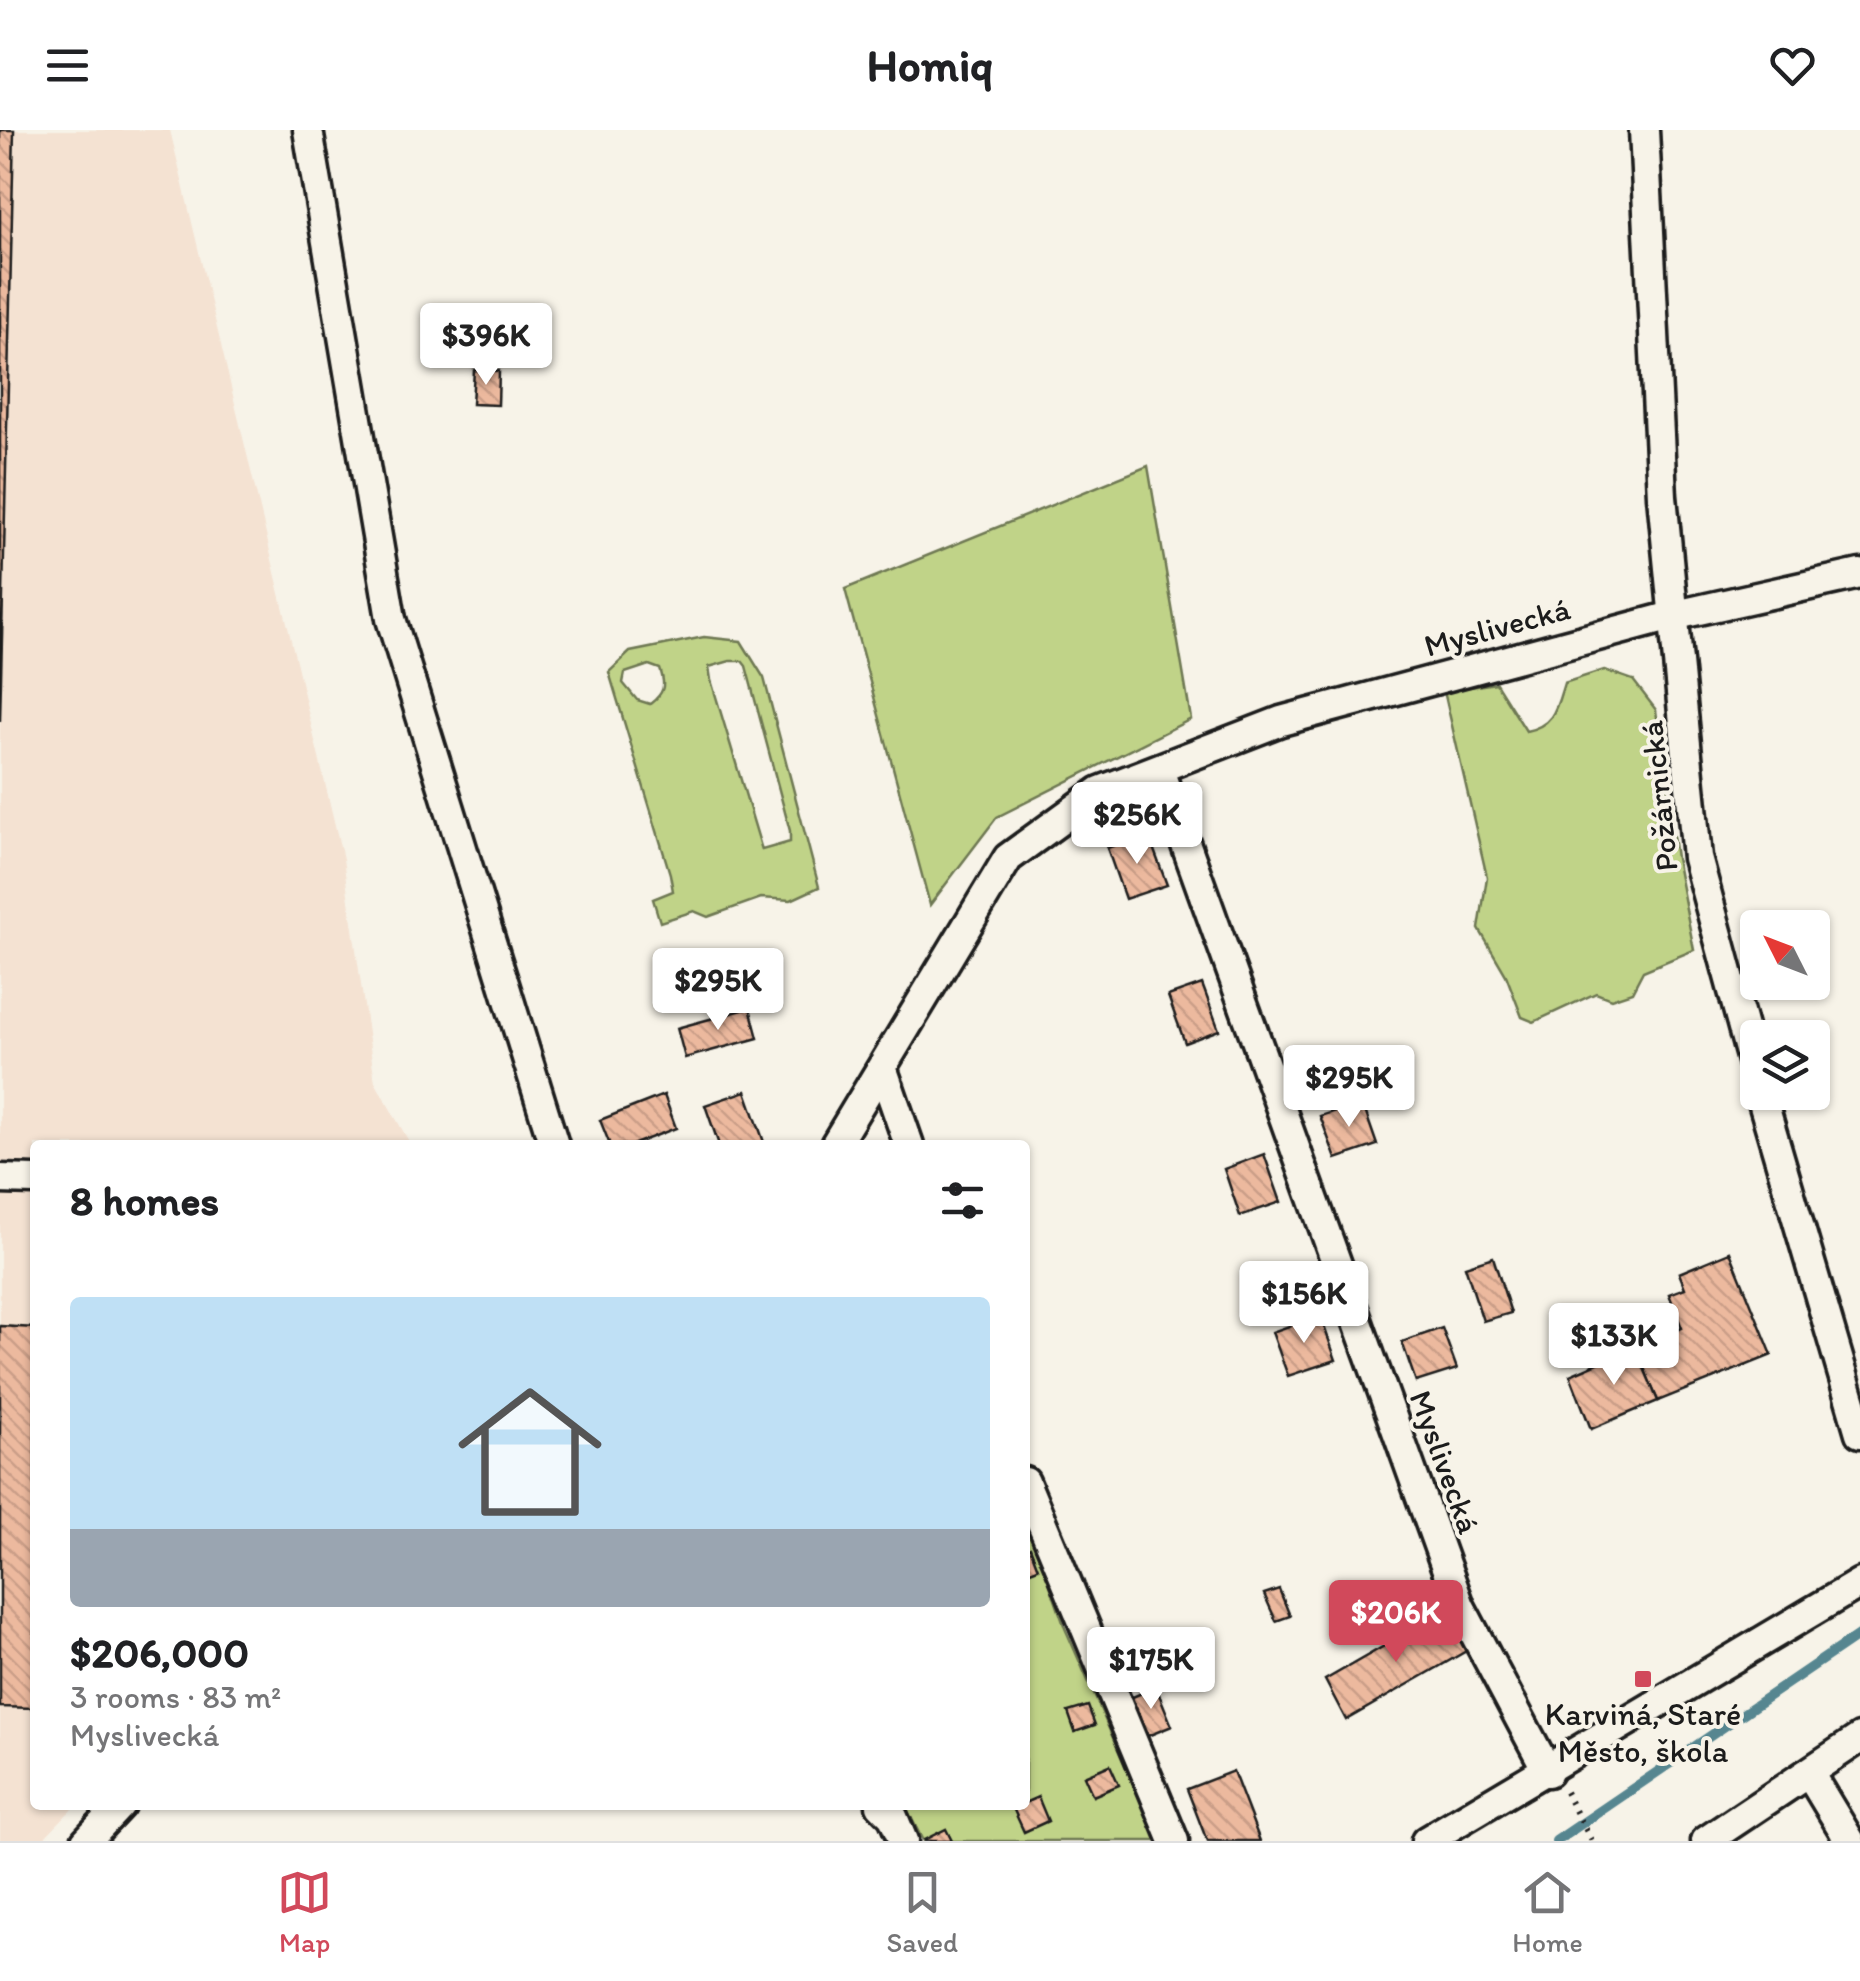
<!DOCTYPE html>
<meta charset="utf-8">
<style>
body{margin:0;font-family:Itim,sans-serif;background:#f6f6f6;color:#202124;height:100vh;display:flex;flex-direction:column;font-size:38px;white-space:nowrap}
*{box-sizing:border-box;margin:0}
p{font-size:32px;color:#757577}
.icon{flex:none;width:55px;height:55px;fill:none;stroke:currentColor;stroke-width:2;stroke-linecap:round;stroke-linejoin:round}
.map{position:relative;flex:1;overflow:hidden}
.side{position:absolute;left:30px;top:1010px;width:1000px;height:670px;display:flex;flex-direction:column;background:#fff;border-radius:10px;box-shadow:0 2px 8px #0004}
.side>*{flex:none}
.needle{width:65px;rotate:312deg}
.buttons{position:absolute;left:1740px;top:780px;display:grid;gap:20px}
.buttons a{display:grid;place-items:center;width:90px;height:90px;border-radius:10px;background:#fff;box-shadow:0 2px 8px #0004;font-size:50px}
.price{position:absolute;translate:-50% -85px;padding:0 22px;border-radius:10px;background:#fff;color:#222;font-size:32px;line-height:65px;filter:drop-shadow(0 2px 5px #0008)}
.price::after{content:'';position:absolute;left:50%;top:60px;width:30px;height:22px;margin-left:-15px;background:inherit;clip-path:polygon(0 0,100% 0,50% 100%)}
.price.selected{background:#d1495b;color:#fff}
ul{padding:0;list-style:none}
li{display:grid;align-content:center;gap:20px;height:530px;padding:0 40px}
li span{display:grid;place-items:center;height:310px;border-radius:10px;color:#555}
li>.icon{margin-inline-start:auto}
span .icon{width:180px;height:180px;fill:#fffc;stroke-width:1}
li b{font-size:42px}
h2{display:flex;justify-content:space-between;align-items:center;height:120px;padding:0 40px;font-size:42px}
header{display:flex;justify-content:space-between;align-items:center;height:130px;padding:0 40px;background:#fff;font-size:45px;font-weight:700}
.tabs{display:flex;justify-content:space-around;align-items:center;height:140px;border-top:2px solid #e0e0e0;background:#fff;font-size:28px;color:#757577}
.tabs a{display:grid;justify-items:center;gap:5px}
.tabs .selected{color:#d1495b}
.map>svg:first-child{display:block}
.built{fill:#f4e2d2}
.green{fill:#c0d388;stroke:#6e7852;stroke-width:2.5;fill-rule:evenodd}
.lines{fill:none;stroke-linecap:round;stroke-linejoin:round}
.stream{stroke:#578690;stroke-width:10}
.building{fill:url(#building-back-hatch);stroke:#1c1c1c;stroke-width:2.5}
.street-casing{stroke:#1c1c1c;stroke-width:35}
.path{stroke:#1c1c1c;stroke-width:6;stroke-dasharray:2.5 8;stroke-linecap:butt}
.street{stroke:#f7f3e8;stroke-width:28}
.poi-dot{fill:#d1495b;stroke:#f7f3e8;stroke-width:4}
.labels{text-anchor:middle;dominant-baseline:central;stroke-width:8;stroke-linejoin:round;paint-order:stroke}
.street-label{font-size:32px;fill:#1c1c1c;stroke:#f7f3e8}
.poi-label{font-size:32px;fill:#1c1c1c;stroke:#f7f3e8}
</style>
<header><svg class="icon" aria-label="menu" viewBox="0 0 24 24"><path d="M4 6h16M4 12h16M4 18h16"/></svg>Homiq<svg class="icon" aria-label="heart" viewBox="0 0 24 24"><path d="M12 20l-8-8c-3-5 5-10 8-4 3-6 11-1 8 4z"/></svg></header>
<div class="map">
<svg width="1860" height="1711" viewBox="0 0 1860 1711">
<defs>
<pattern id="building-back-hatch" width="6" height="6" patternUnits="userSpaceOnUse" patternTransform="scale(2.5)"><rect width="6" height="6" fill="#ecb99e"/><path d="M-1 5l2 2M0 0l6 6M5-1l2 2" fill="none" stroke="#ca9e88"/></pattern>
</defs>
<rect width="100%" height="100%" fill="#f7f3e8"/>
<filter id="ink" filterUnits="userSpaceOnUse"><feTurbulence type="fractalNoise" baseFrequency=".01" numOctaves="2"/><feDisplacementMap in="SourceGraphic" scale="20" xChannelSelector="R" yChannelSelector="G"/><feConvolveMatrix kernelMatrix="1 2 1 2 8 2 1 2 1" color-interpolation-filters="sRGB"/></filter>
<g filter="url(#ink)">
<path class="built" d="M 0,0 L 170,0 L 343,729 L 375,952 L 411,1015 L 35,1015 L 35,1675 L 76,1675 L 41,1711 L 0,1711 Z"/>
<g class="green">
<path d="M 1148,336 L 1191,589 L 997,687 L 930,775 L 845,459 Z"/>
<path d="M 704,507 L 741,511 L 764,548 L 819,757 L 791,770 L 761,768 L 708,787 L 694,781 L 660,792 L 653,769 L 673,761 L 670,744 L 609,542 L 630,522 ZM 730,531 L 742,531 L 746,536 L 790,701 L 790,712 L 762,720 L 711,550 L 709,537 ZM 649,535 L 660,539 C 666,556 664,563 650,574 L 637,570 L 623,553 L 625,543 Z"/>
<path d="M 1604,540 L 1633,550 L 1656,580 L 1676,728 L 1694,820 L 1643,841 L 1632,862 L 1611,869 L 1596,863 L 1534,892 L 1522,887 L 1506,845 L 1479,799 L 1487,747 L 1444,561 L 1496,553 L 1526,601 C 1554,595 1556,579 1564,553 Z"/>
<path d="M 1025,1383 L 1065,1498 L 1158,1711 L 923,1711 L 905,1675 L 1025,1675 Z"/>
</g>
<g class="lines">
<path class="stream" d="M 1556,1711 L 1860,1504"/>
</g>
<g class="building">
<path d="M 0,0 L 14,0 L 0,591 Z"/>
<path d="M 474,240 L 499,241 L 498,275 L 472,274 Z"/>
<path d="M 1148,704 L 1167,755 L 1125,769 L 1107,718 Z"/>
<path d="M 1202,854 L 1219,900 L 1185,913 L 1168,866 Z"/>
<path d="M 750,878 L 758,908 L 685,928 L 677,898 Z"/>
<path d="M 746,961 L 765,1015 L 719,1015 L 705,975 Z"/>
<path d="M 664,965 L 676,998 L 632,1015 L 610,1015 L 600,990 Z"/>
<path d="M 1362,972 L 1377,1015 L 1336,1029 L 1320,986 Z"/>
<path d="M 1264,1024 L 1281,1072 L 1240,1086 L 1224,1039 Z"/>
<path d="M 1730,1122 L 1772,1225 L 1658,1271 L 1635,1217 L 1682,1198 L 1669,1164 L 1685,1158 L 1679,1143 Z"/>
<path d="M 1493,1127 L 1511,1183 L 1483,1191 L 1465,1136 Z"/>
<path d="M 1320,1185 L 1336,1230 L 1288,1246 L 1272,1202 Z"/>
<path d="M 0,1196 L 35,1198 L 35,1578 L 0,1577 Z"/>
<path d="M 1442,1198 L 1457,1239 L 1416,1252 L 1402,1212 Z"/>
<path d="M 1635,1217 L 1658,1271 L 1591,1299 L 1570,1245 Z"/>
<path d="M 1030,1417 L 1038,1438 L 1025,1443 L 1025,1420 Z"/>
<path d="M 1279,1459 L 1290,1486 L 1276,1491 L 1264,1464 Z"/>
<path d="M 1447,1480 L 1468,1520 L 1346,1590 L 1325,1550 Z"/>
<path d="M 1156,1557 L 1172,1596 L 1145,1607 L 1130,1568 Z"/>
<path d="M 1088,1576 L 1095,1595 L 1075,1602 L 1068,1582 Z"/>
<path d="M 1110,1635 L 1119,1655 L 1093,1666 L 1084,1646 Z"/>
<path d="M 1233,1641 L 1260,1711 L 1207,1711 L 1187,1659 Z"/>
<path d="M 1038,1667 L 1048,1691 L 1024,1702 L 1013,1678 Z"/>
<path d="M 946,1699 L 952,1711 L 924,1711 L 924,1710 Z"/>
</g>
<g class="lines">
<g class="street-casing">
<g id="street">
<path d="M 308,0 L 391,489 L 554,1015"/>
<path d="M 1644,0 L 1662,366 L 1697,728 L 1758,953"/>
<path d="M 1159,640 L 1460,1476 L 1548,1642"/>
<path d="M 883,940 L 909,1015"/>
<path d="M 1760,962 L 1860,1303"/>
<path d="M 835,1015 L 1008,728 L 1100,661 L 1281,591 L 1676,485 L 1860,444"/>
<path d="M 0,1049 L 35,1050"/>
<path d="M 1025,1352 L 1174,1711"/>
<path d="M 1809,1643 L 1850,1711"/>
<path d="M 881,1675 L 893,1687 L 903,1711"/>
<path d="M 86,1711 L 120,1675"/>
<path d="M 1426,1711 L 1860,1453"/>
<path d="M 1706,1711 L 1860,1608"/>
</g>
</g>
<path class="path" d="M 1565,1662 L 1592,1711"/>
<use href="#street" class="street"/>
</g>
</g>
<rect class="poi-dot" x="1633" y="1539" width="20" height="20" rx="5"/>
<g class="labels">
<g class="street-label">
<text transform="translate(1497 497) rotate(-15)">Myslivecká</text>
<text transform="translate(1659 666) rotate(-96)">Požárnická</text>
<text transform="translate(1445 1332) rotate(70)">Myslivecká</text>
</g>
<g class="poi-label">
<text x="1643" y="1584">Karviná, Staré<tspan x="1643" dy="37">Město, škola</tspan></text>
</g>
</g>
</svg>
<div class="buttons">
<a><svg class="needle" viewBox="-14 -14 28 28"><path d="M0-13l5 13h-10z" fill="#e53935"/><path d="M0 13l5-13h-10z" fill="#757577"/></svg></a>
<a><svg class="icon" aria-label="layers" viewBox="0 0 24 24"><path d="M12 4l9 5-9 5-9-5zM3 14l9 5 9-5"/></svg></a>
</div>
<b class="price" style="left:486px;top:258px">$396K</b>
<b class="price" style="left:1137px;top:737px">$256K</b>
<b class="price" style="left:718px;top:903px">$295K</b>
<b class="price" style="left:1349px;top:1000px">$295K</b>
<b class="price" style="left:1304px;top:1216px">$156K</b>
<b class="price" style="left:1614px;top:1258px">$133K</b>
<b class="price selected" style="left:1396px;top:1535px">$206K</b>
<b class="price" style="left:1151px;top:1582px">$175K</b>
<section class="side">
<h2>8 homes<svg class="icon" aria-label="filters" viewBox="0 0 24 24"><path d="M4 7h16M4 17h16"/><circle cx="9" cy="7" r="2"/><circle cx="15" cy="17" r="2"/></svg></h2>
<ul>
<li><span style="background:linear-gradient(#bfe0f5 75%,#9aa5b1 0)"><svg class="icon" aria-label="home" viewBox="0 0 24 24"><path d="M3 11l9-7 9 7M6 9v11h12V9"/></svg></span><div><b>$206,000</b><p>3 rooms · 83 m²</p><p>Myslivecká</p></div></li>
</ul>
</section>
</div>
<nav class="tabs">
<a class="selected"><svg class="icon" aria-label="map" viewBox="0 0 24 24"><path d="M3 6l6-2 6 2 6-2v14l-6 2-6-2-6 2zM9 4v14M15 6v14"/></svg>Map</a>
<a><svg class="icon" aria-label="saved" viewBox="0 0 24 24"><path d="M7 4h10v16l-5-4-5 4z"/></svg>Saved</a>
<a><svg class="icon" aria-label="home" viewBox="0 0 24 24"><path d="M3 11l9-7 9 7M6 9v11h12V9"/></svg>Home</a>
</nav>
